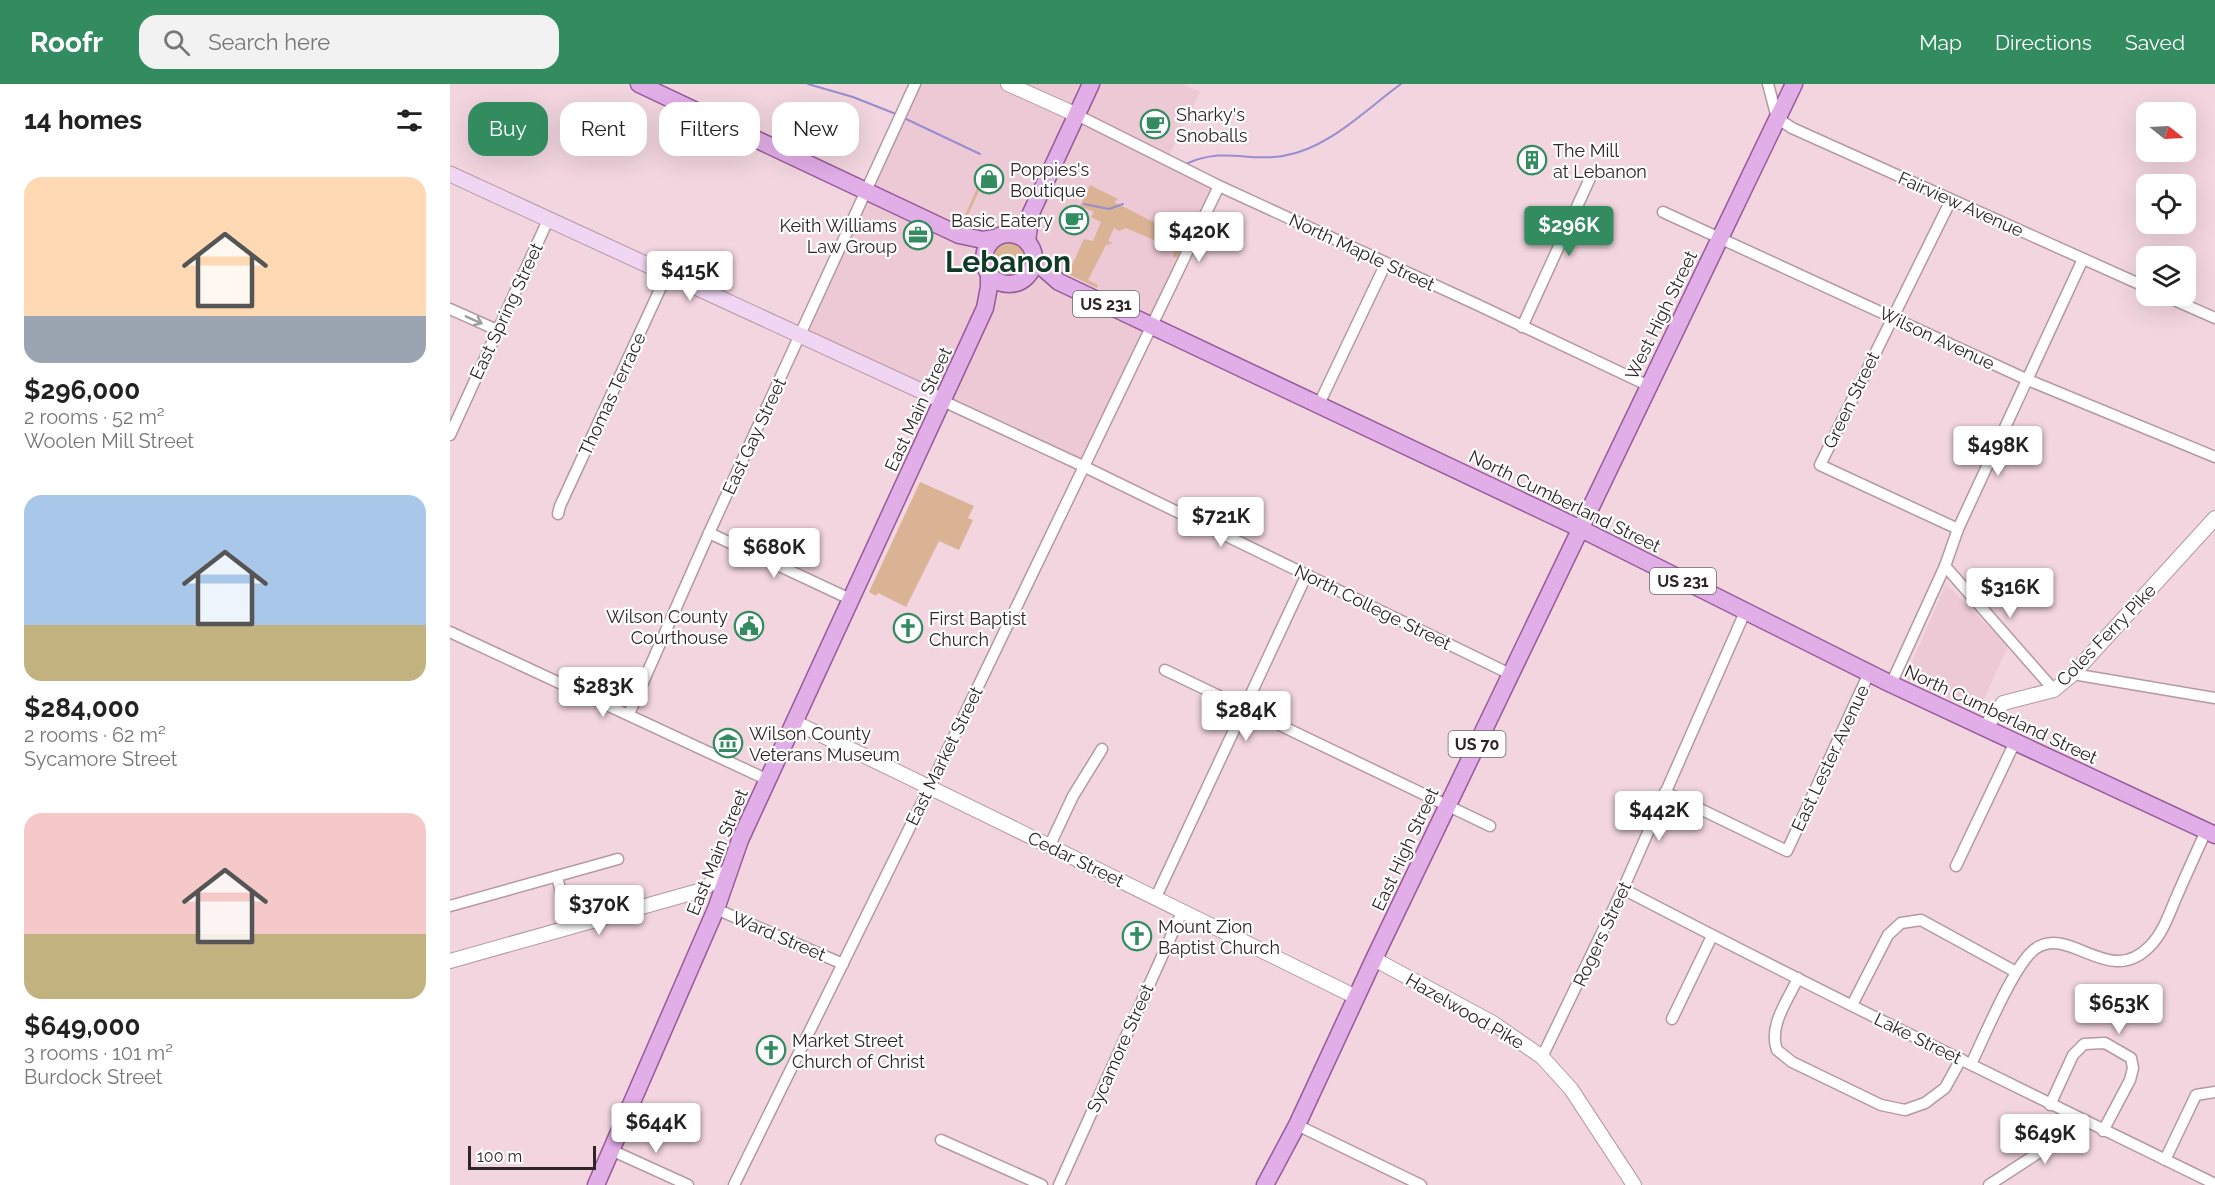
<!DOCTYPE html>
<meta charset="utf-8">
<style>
body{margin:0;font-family:Raleway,sans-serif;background:#f2f2f2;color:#222;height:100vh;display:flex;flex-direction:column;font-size:22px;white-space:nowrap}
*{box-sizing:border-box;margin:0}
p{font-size:20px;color:#767676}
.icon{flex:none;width:33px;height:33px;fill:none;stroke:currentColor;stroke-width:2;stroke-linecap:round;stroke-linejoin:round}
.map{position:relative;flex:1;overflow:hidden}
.drawer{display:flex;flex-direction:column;background:#fff;width:450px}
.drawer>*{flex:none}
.top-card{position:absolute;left:18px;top:18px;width:570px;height:54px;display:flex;gap:12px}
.needle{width:39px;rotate:108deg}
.fabs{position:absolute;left:1686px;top:18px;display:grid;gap:12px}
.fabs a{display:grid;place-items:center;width:60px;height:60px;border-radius:12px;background:#fff;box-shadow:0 6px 24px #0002;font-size:30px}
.scale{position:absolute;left:18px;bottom:15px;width:128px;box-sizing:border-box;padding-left:6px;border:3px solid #2f2528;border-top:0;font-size:16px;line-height:21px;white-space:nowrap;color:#2f2528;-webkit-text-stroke:4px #fff;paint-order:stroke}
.price{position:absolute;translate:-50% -51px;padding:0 14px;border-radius:6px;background:#fff;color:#222;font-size:20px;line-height:39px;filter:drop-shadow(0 2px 3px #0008)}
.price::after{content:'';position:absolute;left:50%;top:36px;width:18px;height:14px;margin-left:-9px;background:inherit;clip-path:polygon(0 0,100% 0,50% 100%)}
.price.selected{background:#338b60;color:#fff}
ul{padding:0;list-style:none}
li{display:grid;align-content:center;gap:12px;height:318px;padding:0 24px}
li span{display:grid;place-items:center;height:186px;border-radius:18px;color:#555}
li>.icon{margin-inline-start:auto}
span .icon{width:108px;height:108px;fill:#fffc;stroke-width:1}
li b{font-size:26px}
h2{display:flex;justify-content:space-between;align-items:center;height:72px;padding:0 24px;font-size:26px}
.pill{padding:0 21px;border-radius:18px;background:#fff;box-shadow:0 6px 24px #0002;font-size:21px;line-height:54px}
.pill.selected{background:#338b60;color:#fff}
header{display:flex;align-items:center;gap:36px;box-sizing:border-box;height:84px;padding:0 30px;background:#338b60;color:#fff}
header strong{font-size:28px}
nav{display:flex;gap:33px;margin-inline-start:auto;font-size:21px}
.search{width:420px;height:54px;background:#f2f2f2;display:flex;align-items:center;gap:15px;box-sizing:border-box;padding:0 21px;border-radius:18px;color:#767676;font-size:22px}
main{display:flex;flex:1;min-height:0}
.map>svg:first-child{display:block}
.built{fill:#edc8d5}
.green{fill:#dab394}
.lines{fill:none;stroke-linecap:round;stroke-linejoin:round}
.stream{stroke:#978dcf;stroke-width:2}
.minor-casing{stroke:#b599a2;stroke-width:13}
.tertiary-casing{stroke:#b599a2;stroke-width:16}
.secondary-casing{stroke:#b599a2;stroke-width:17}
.primary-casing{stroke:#965b9a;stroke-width:19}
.minor{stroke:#fff;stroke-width:10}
.tertiary{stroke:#fff;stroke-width:14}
.secondary{stroke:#f0d6f3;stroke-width:15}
.primary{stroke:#e2aee8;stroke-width:16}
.oneway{stroke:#a19d9e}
.labels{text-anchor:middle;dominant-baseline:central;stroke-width:4.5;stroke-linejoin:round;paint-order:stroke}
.shield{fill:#fff;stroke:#6d6668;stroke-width:1.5}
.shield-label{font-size:16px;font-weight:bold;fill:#2f2528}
.poi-label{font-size:18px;fill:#2f2528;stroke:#fff;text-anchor:start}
.street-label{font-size:18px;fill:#2f2528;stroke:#fff}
.town-label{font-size:30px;font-weight:bold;fill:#0f3a25;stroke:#fff}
</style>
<header>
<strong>Roofr</strong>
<div class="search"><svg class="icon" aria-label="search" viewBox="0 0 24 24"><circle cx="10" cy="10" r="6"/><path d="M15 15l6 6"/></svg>Search here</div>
<nav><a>Map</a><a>Directions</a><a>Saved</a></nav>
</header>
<main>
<section class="drawer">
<h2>14 homes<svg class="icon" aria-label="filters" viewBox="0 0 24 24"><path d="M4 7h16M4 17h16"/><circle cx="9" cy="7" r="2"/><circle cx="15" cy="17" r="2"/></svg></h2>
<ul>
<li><span style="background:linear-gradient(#ffd9b3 75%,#9aa5b1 0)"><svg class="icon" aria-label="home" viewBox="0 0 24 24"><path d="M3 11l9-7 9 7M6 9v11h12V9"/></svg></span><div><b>$296,000</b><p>2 rooms · 52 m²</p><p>Woolen Mill Street</p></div></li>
<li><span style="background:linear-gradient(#a9c7e8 70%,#c2b280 0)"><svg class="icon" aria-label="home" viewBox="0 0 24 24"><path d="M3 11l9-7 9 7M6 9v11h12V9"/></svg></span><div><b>$284,000</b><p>2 rooms · 62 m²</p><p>Sycamore Street</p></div></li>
<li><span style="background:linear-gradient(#f6c9c9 65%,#c2b280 0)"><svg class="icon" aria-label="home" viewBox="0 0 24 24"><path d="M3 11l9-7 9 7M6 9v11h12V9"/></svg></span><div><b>$649,000</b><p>3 rooms · 101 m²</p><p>Burdock Street</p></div></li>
</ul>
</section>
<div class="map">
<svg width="1765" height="1101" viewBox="0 0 1765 1101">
<rect width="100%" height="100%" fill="#f2d5df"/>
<g class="built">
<path d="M 465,0 L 733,0 L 750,8 L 717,76 L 769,102 L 633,382 L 350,252 Z"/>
<path d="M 1496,500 L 1558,562 L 1528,628 L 1455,594 Z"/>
</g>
<g class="green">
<path d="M 640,101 L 668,115 L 664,118 L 733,153 L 738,145 L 740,146 L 727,173 L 723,173 L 725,165 L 676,144 L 669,147 L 664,144 L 658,157 L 663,159 L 656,161 L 638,196 L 648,201 L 647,204 L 618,190 L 634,155 L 643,157 L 651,138 L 641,133 L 644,128 L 630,122 Z"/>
<path d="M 527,104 L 530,105 L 514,139 L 510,140 L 504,138 L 508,131 L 514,134 Z"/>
<circle cx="559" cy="175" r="16"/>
<path d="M 470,398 L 524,422 L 518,434 L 523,436 L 509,466 L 489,457 L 456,523 L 428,509 L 426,512 L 419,508 Z"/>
</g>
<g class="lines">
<g class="stream">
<path d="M 358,0 L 403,13 L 446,30"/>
<path d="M 454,34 L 530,70"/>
<path d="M 738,79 C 776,63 797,78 833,72 C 878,65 915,26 951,0"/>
<path d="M 634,120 L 659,125 L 673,120"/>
</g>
<g class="minor-casing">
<g id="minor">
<path d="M 1318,0 L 1327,34 L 1342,44 L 1696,203"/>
<path d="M 627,31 L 769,102 L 1028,221 L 1199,302"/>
<path d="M 1501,116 L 1370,381 L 1508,445"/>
<path d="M 1213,128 L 1578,296 L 1765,373"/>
<path d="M 1715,212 L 1765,234"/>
<path d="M 0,225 L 47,246"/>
<path d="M 1072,243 L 1141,92"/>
<path d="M 493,317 L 633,382 L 1060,590"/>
<path d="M 869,320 L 936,179"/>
<path d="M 0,351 L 98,136"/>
<path d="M 108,430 L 110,422 L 217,190"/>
<path d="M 259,449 L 400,515"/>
<path d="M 1495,482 L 1604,606"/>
<path d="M 0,548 L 318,696"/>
<path d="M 715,586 L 1040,742"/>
<path d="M 1623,590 L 1765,614"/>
<path d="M 1441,600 L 1495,482 L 1508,445 L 1633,175"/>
<path d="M 179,630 L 259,449 L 465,0"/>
<path d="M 1215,708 L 1337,767 L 1419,589"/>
<path d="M 599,763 L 623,712 L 652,665"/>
<path d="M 1506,782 L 1565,658"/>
<path d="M 107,792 L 119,844"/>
<path d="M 1173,805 C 1368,907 1567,1003 1765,1100"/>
<path d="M 706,813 L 857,490"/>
<path d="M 0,822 L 168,775"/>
<path d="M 266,825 L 393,880"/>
<path d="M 1348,894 C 1338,916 1318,942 1327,966 L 1342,978 L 1431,1021 L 1455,1026 L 1475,1019 L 1495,1004 L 1511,975"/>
<path d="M 1402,921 L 1438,851 L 1451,839 L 1471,836 L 1566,888"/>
<path d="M 1222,935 L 1262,852"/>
<path d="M 1092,973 L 1173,805 L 1295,528"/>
<path d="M 1521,980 C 1534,954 1564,880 1585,865 C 1620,840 1659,905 1700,862 C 1713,849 1719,830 1726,814 C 1736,791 1746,769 1756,747"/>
<path d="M 1600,1021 L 1623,971 L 1634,960 L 1655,959 L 1681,974 L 1683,984 L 1680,996 L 1653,1047"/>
<path d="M 847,1041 L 971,1101"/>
<path d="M 491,1056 L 592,1101"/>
<path d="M 161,1066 L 238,1101"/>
<path d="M 1715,1076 L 1746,1011 L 1765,1008"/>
<path d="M 284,1101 L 485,692 L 769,102"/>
<path d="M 609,1101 L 732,828"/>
<path d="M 1539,1101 L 1636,1038"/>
</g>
</g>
<g class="tertiary-casing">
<g id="tertiary">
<path d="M 558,0 L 627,31"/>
<path d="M 344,638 C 533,728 719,821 906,913"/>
<path d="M 1535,644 L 1553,619 L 1604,606 L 1623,590 L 1765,434"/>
<path d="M 924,875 L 1043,939 L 1092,973 L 1121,1005 L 1184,1101"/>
<path d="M 0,877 L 252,806 L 279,786"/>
</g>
</g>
<g class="secondary-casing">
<path id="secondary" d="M 0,90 L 493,317"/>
</g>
<g class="primary-casing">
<g id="primary">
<path d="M 189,0 L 509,151 L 533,156 L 545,154"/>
<circle cx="559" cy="175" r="25"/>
<path d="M 577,157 L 581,129 L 641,0"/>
<path d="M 584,173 L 594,185 L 609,198 L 1131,445 L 1441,600 L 1765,751"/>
<path d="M 146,1101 L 266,825 L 290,756 L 535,224 L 539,203 L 539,190"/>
<path d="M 815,1101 L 847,1041 L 924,875 L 1344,0"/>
</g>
</g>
<use href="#minor" class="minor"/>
<use href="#tertiary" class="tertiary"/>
<use href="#secondary" class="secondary"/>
<use href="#primary" class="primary"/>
</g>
<defs><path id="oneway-shaft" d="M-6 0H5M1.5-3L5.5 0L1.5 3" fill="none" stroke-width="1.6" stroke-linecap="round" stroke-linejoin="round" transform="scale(1.5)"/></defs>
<use class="oneway" href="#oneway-shaft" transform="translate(24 236) rotate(24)"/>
<defs>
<g id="cafe-ring" transform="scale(1.5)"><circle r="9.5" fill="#fff" stroke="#338b60" stroke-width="1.5"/><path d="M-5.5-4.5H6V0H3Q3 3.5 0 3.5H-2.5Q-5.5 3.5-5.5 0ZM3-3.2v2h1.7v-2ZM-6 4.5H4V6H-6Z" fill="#338b60"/></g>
<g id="building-ring" transform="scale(1.5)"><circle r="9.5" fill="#fff" stroke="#338b60" stroke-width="1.5"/><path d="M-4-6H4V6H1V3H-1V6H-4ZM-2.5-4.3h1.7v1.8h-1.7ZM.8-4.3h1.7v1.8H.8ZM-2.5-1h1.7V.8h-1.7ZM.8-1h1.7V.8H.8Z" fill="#338b60"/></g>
<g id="shop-ring" transform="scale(1.5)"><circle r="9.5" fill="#fff" stroke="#338b60" stroke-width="1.5"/><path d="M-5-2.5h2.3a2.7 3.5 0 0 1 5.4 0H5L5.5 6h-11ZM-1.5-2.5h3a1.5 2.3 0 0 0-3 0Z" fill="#338b60"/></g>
<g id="office-ring" transform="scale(1.5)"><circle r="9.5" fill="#fff" stroke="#338b60" stroke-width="1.5"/><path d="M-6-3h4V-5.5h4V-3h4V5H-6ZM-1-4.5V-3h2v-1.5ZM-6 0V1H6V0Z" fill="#338b60"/></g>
<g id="civic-ring" transform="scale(1.5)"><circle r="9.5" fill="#fff" stroke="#338b60" stroke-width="1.5"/><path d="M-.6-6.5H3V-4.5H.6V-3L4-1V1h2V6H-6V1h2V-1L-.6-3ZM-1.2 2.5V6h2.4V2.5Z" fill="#338b60"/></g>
<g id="church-ring" transform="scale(1.5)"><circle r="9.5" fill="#fff" stroke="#338b60" stroke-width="1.5"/><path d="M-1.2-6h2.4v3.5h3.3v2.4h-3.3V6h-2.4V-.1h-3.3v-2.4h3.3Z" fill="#338b60"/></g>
<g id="museum-ring" transform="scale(1.5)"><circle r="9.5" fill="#fff" stroke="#338b60" stroke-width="1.5"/><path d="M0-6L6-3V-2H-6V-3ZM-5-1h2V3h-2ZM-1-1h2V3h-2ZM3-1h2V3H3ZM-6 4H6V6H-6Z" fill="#338b60"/></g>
</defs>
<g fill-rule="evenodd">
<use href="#cafe-ring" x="705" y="40"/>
<use href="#building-ring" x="1082" y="76"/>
<use href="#shop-ring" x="539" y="95"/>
<use href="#cafe-ring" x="624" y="136"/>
<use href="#office-ring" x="468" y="151"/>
<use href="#civic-ring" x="299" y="542"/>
<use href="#church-ring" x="458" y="544"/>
<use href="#museum-ring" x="278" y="659"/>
<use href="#church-ring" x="687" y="852"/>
<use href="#church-ring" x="321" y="966"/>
</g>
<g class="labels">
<g class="shield">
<rect x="623" y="207" width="66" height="26" rx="4.5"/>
<rect x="1200" y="484" width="66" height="26" rx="4.5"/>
<rect x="998.5" y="647" width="57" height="26" rx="4.5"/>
</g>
<g class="shield-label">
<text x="656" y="220">US 231</text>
<text x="1233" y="497">US 231</text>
<text x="1027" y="660">US 70</text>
</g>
<g class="poi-label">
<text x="726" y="30">Sharky's<tspan x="726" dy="21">Snoballs</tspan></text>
<text x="1103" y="66">The Mill<tspan x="1103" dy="21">at Lebanon</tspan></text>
<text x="560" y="85">Poppies's<tspan x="560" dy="21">Boutique</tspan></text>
<text x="603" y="136" text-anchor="end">Basic Eatery</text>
<text x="447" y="141" text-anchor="end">Keith Williams<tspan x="447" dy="21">Law Group</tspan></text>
<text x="278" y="532" text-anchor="end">Wilson County<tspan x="278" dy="21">Courthouse</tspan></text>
<text x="479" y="534">First Baptist<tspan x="479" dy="21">Church</tspan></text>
<text x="299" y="649">Wilson County<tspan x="299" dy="21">Veterans Museum</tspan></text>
<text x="708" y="842">Mount Zion<tspan x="708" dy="21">Baptist Church</tspan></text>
<text x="342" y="956">Market Street<tspan x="342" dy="21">Church of Christ</tspan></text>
</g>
<g class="street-label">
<text transform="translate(1511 120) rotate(24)">Fairview Avenue</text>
<text transform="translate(912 168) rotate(25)">North Maple Street</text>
<text transform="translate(56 227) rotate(-65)">East Spring Street</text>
<text transform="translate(1211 231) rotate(-64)">West High Street</text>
<text transform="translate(1487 254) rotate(25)">Wilson Avenue</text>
<text transform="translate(162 310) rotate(-65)">Thomas Terrace</text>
<text transform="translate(1401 316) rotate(-64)">Green Street</text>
<text transform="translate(468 325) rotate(-65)">East Main Street</text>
<text transform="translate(304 352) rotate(-65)">East Gay Street</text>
<text transform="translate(1115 417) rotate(26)">North Cumberland Street</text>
<text transform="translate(923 523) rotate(26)">North College Street</text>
<text transform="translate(1656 551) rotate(-46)">Coles Ferry Pike</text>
<text transform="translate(1551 630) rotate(25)">North Cumberland Street</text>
<text transform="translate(494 672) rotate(-64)">East Market Street</text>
<text transform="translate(1380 674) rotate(-65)">East Lester Avenue</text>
<text transform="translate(955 765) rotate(-65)">East High Street</text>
<text transform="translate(267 768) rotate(-68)">East Main Street</text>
<text transform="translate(626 775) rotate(26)">Cedar Street</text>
<text transform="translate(1152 850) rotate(-65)">Rogers Street</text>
<text transform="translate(329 852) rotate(23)">Ward Street</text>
<text transform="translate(1015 927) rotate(30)">Hazelwood Pike</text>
<text transform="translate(1468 954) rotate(26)">Lake Street</text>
<text transform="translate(670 964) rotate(-66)">Sycamore Street</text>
</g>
<g class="town-label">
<text x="558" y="177">Lebanon</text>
</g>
</g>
</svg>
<div class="fabs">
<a><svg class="needle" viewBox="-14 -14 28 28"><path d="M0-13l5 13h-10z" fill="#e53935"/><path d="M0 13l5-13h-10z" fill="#767676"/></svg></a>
<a><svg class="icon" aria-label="locate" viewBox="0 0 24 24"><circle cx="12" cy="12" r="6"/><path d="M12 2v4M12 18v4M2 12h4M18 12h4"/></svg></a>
<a><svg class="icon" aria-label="layers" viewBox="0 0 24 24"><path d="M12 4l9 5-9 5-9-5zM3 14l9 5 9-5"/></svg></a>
</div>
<div class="scale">100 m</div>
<b class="price selected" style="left:1119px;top:173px">$296K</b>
<b class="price" style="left:749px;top:179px">$420K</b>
<b class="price" style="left:240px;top:218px">$415K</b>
<b class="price" style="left:1548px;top:393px">$498K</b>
<b class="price" style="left:771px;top:464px">$721K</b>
<b class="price" style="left:324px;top:495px">$680K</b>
<b class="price" style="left:1560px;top:535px">$316K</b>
<b class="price" style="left:153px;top:634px">$283K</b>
<b class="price" style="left:796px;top:658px">$284K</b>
<b class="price" style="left:1209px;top:758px">$442K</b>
<b class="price" style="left:149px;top:852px">$370K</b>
<b class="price" style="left:1669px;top:951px">$653K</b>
<b class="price" style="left:206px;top:1070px">$644K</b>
<b class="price" style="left:1595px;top:1081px">$649K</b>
<div class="top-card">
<a class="pill selected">Buy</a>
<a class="pill">Rent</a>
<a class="pill">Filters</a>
<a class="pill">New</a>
</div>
</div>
</main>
